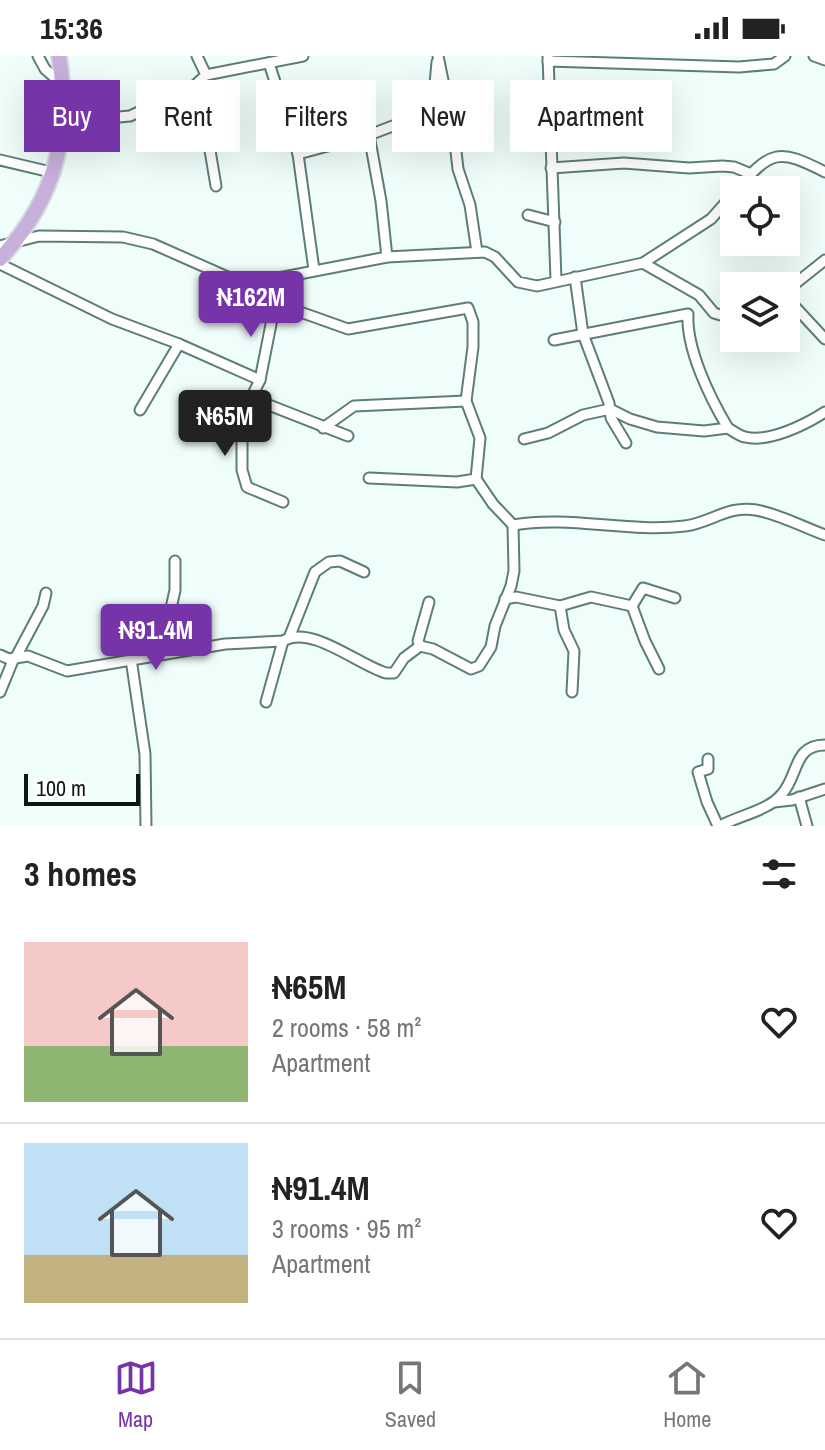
<!DOCTYPE html>
<meta charset="utf-8">
<style>
body{margin:0;font-family:"Archivo Narrow",sans-serif;background:#f6f6f6;color:#222;height:100vh;display:flex;flex-direction:column;font-size:30px;white-space:nowrap}
*{box-sizing:border-box;margin:0}
p{font-size:26px;color:#767676}
.icon{flex:none;width:44px;height:44px;fill:none;stroke:currentColor;stroke-width:2;stroke-linecap:round;stroke-linejoin:round}
.map{position:relative;height:770px;overflow:hidden}
.panel{display:flex;flex-direction:column;background:#fff;flex:1}
.panel>*{flex:none}
.hud{position:absolute;left:24px;top:24px;width:778px;height:72px;display:flex;gap:16px}
.tools{position:absolute;left:720px;top:120px;display:grid;gap:16px}
.tools a{display:grid;place-items:center;width:80px;height:80px;border-radius:0px;background:#fff;box-shadow:0 8px 32px #0002;font-size:40px}
.scale{position:absolute;left:24px;bottom:20px;width:116px;box-sizing:border-box;padding-left:8px;border:4px solid #0b1816;border-top:0;font-size:22px;line-height:28px;white-space:nowrap;color:#0b1816;-webkit-text-stroke:6px #fff;paint-order:stroke}
.price{position:absolute;translate:-50% -68px;padding:0 18px;border-radius:8px;background:#7734a9;color:#fff;font-size:26px;line-height:52px;filter:drop-shadow(0 2px 4px #0008)}
.price::after{content:'';position:absolute;left:50%;top:48px;width:24px;height:18px;margin-left:-12px;background:inherit;clip-path:polygon(0 0,100% 0,50% 100%)}
.price.selected{background:#222;color:#fff}
ul{padding:0;list-style:none}
li{display:flex;align-items:center;gap:24px;height:200px;padding:0 24px}
li+li{border-top:2px solid #e0e0e0}
li span{display:grid;place-items:center;flex:none;width:224px;height:160px;border-radius:0px;color:#555}
li>.icon{margin-inline-start:auto}
span .icon{width:96px;height:96px;fill:#fffc;stroke-width:1}
li b{font-size:34px}
h2{display:flex;justify-content:space-between;align-items:center;height:96px;padding:0 24px;font-size:34px}
.chip{padding:0 28px;border-radius:0px;background:#fff;box-shadow:0 8px 32px #0002;font-size:28px;line-height:72px}
.chip.selected{background:#7734a9;color:#fff}
.status{display:flex;justify-content:space-between;align-items:center;height:56px;padding:0 40px;background:#fff;direction:ltr}
.status svg{height:22px;fill:currentColor}
.menu{display:flex;justify-content:space-around;align-items:center;height:112px;border-top:2px solid #e0e0e0;background:#fff;font-size:22px;color:#767676}
.menu a{display:grid;justify-items:center;gap:4px}
.menu .selected{color:#7734a9}
.map>svg:first-child{display:block}
.lines{fill:none;stroke-linecap:round;stroke-linejoin:round}
.street-casing{stroke:#5d7e77;stroke-width:13}
.primary-casing{stroke:#d8dada;stroke-width:18}
.street{stroke:#fff;stroke-width:9}
.primary{stroke:#c7b1dc;stroke-width:14}
</style>
<div class="status"><b>15:36</b><svg viewBox="0 0 49 12"><path d="M0 12V9h3v3zM5 12V6h3v6zM10 12V3h3v9zM15 12V0h3v12zM26 1h20v11H26zM47 4h2v5h-2z"/></svg></div>
<div class="map">
<svg width="825" height="770" viewBox="0 0 825 770">
<rect width="100%" height="100%" fill="#f0fefb"/>
<g class="lines">
<g class="street-casing">
<g id="street">
<path d="M 38,0 L 45,13 L 61,27"/>
<path d="M 197,0 L 206,19"/>
<path d="M 438,0 L 454,78 L 458,113 L 470,149 L 477,196"/>
<path d="M 548,0 L 556,224"/>
<path d="M 814,0 L 825,4"/>
<path d="M 548,5 L 739,11 L 774,8 L 785,0"/>
<path d="M 269,7 L 298,98 L 314,214"/>
<path d="M 193,31 L 201,41 L 216,130"/>
<path d="M 63,66 L 130,60 L 193,31 L 206,19 L 303,0"/>
<path d="M 369,79 L 381,145 L 387,201"/>
<path d="M 298,98 L 369,79 L 427,57 L 433,50 L 437,6"/>
<path d="M 0,104 L 55,117"/>
<path d="M 551,112 L 624,107 L 689,112 L 722,110 L 734,111 L 751,118"/>
<path d="M 736,134 C 772,94 778,92 825,116"/>
<path d="M 528,159 L 555,166"/>
<path d="M 0,190 L 39,180 L 123,181 L 153,188 L 239,226 L 268,224 L 387,201 L 485,196 L 495,201 L 518,226 L 537,230 L 643,207 L 711,163 L 734,137"/>
<path d="M 643,207 L 699,239 L 714,257 L 734,263"/>
<path d="M 0,208 L 112,263 L 179,288 L 260,324"/>
<path d="M 575,221 L 583,278 L 609,347 L 611,362 L 626,387"/>
<path d="M 239,226 L 261,242 L 348,273 L 468,252 L 473,266 L 473,291 L 466,345 L 480,382 L 476,423 L 457,426 L 369,422"/>
<path d="M 786,235 L 825,204"/>
<path d="M 786,241 L 825,283"/>
<path d="M 275,248 L 260,324 L 251,342 L 242,374 L 242,414 L 247,431 L 283,446"/>
<path d="M 251,342 L 348,380"/>
<path d="M 140,354 L 179,288"/>
<path d="M 323,372 L 354,350 L 466,345"/>
<path d="M 728,372 C 733,375 739,380 745,381 C 768,387 805,369 825,356"/>
<path d="M 524,383 L 548,377 L 583,359 L 610,353 L 630,363 L 657,371 L 704,375 L 728,372 C 710,342 686,293 688,258 L 554,284"/>
<path d="M 476,423 L 493,448 L 513,469 C 570,459 627,477 685,470 C 710,467 728,449 756,454 C 779,458 803,471 825,479"/>
<path d="M 505,543 L 516,541 L 560,550 L 591,541 L 632,550 L 643,532 L 675,542"/>
<path d="M 560,550 L 564,574 L 574,595 L 572,636"/>
<path d="M 632,550 L 645,585 L 659,613"/>
<path d="M 289,582 L 315,516 L 329,506 L 340,505 L 364,516"/>
<path d="M 420,590 L 418,585 L 429,546"/>
<path d="M 161,598 L 175,534 L 175,505"/>
<path d="M 0,599 L 9,603 L 28,600 L 67,615 L 225,588 L 283,585 C 311,568 358,609 386,617 L 394,617 L 404,602 L 420,590 L 433,593 L 471,613 L 479,610 L 491,591 L 495,570 L 511,530 L 514,515 L 513,469"/>
<path d="M 17,599 L 43,550 L 46,537"/>
<path d="M 131,603 L 145,698 L 146,770"/>
<path d="M 0,636 L 14,602"/>
<path d="M 266,646 L 283,585"/>
<path d="M 708,703 L 708,713 L 698,716 L 707,746 L 718,770"/>
<path d="M 799,741 L 807,770"/>
<path d="M 774,746 L 792,744 L 825,733"/>
<path d="M 720,770 C 740,759 768,755 782,738 C 799,719 793,689 825,689"/>
</g>
</g>
<g class="primary-casing">
<path id="primary" d="M 0,203 C 56,142 71,80 59,0"/>
</g>
<use href="#street" class="street"/>
<use href="#primary" class="primary"/>
</g>
</svg>
<div class="tools">
<a><svg class="icon" aria-label="locate" viewBox="0 0 24 24"><circle cx="12" cy="12" r="6"/><path d="M12 2v4M12 18v4M2 12h4M18 12h4"/></svg></a>
<a><svg class="icon" aria-label="layers" viewBox="0 0 24 24"><path d="M12 4l9 5-9 5-9-5zM3 14l9 5 9-5"/></svg></a>
</div>
<div class="scale">100 m</div>
<b class="price" style="left:251px;top:283px">₦162M</b>
<b class="price selected" style="left:225px;top:402px">₦65M</b>
<b class="price" style="left:156px;top:616px">₦91.4M</b>
<div class="hud">
<a class="chip selected">Buy</a>
<a class="chip">Rent</a>
<a class="chip">Filters</a>
<a class="chip">New</a>
<a class="chip">Apartment</a>
</div>
</div>
<section class="panel">
<h2>3 homes<svg class="icon" aria-label="filters" viewBox="0 0 24 24"><path d="M4 7h16M4 17h16"/><circle cx="9" cy="7" r="2"/><circle cx="15" cy="17" r="2"/></svg></h2>
<ul>
<li><span style="background:linear-gradient(#f6c9c9 65%,#8fb573 0)"><svg class="icon" aria-label="home" viewBox="0 0 24 24"><path d="M3 11l9-7 9 7M6 9v11h12V9"/></svg></span><div><b>₦65M</b><p>2 rooms · 58 m²</p><p>Apartment</p></div><svg class="icon" aria-label="heart" viewBox="0 0 24 24"><path d="M12 20l-8-8c-3-5 5-10 8-4 3-6 11-1 8 4z"/></svg></li>
<li><span style="background:linear-gradient(#bfe0f5 70%,#c2b280 0)"><svg class="icon" aria-label="home" viewBox="0 0 24 24"><path d="M3 11l9-7 9 7M6 9v11h12V9"/></svg></span><div><b>₦91.4M</b><p>3 rooms · 95 m²</p><p>Apartment</p></div><svg class="icon" aria-label="heart" viewBox="0 0 24 24"><path d="M12 20l-8-8c-3-5 5-10 8-4 3-6 11-1 8 4z"/></svg></li>
</ul>
</section>
<nav class="menu">
<a class="selected"><svg class="icon" aria-label="map" viewBox="0 0 24 24"><path d="M3 6l6-2 6 2 6-2v14l-6 2-6-2-6 2zM9 4v14M15 6v14"/></svg>Map</a>
<a><svg class="icon" aria-label="saved" viewBox="0 0 24 24"><path d="M7 4h10v16l-5-4-5 4z"/></svg>Saved</a>
<a><svg class="icon" aria-label="home" viewBox="0 0 24 24"><path d="M3 11l9-7 9 7M6 9v11h12V9"/></svg>Home</a>
</nav>
